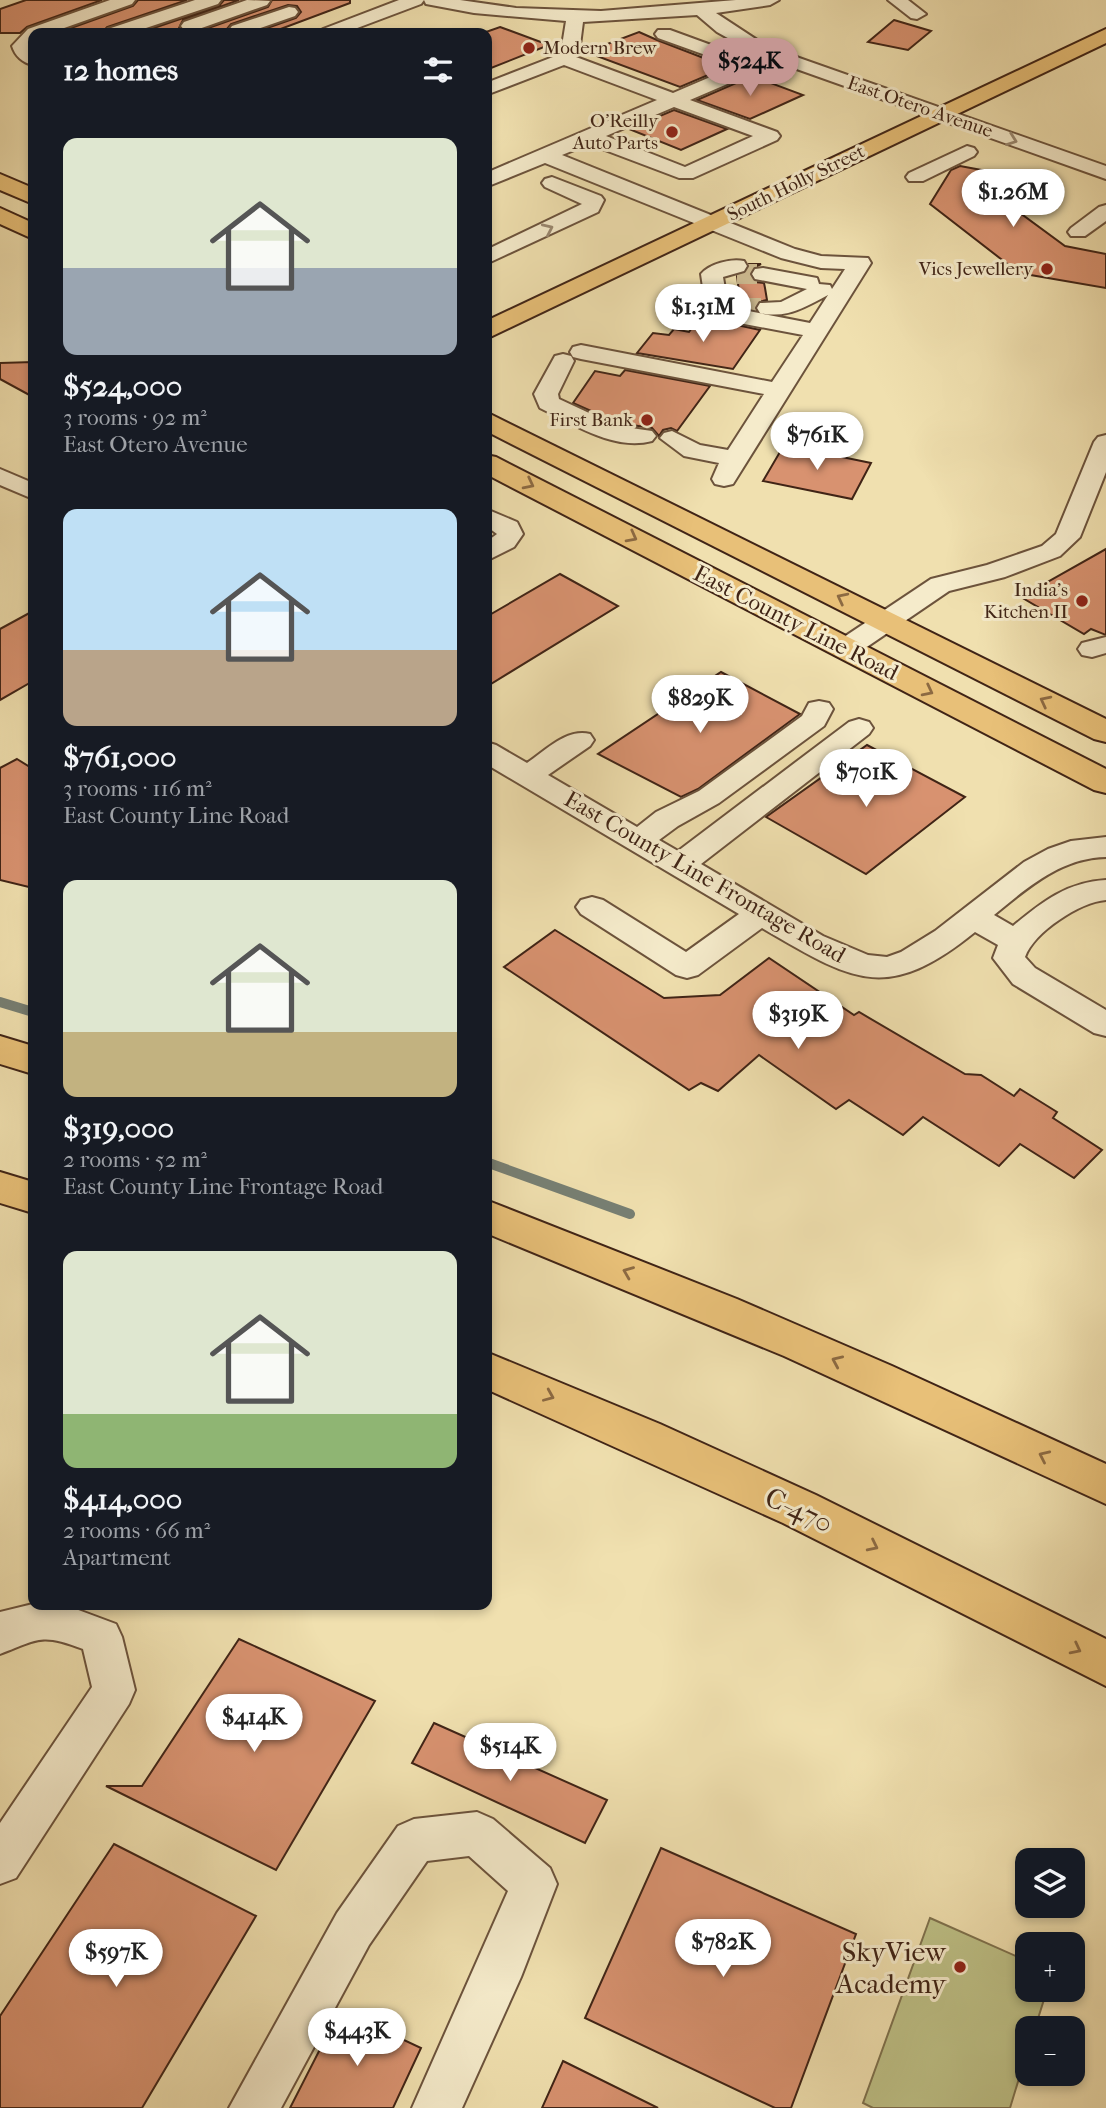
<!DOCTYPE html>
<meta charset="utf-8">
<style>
body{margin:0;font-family:"IM FELL French Canon",serif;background:#242831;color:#f1f3f6;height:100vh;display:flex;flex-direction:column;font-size:26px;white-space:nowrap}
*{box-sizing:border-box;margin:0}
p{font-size:23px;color:#9ea1a6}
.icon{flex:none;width:38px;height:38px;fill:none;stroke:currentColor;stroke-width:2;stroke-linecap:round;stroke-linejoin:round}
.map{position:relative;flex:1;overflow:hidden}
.panel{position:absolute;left:28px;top:28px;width:464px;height:1582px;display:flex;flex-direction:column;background:#171b24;border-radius:14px;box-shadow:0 4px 10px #0003}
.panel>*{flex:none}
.buttons{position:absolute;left:1015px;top:1848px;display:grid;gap:14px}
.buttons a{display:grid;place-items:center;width:70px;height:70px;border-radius:14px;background:#171b24;box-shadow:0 4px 10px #0003;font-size:35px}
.price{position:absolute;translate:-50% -60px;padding:0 16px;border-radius:24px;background:#fff;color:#222;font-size:23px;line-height:46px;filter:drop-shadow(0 2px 4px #0008)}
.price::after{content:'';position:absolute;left:50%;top:42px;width:21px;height:16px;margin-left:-10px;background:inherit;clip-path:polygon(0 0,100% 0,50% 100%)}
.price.on{background:#c59692;color:#111}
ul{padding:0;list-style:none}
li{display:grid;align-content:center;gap:14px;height:371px;padding:0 35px}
li span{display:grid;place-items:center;height:217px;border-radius:14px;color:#555}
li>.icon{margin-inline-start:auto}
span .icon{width:126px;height:126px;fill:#fffc;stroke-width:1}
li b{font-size:30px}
h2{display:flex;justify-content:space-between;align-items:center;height:84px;padding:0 35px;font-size:30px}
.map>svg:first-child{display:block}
.green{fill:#bec187;stroke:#7f724e;stroke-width:2}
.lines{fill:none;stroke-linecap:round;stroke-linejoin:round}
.stream{stroke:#777f73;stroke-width:10}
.building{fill:#d89270;stroke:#402416;stroke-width:2}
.minor-tunnel{stroke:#cdba90;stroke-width:20;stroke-dasharray:20 10;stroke-linecap:butt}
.minor-casing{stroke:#6c533c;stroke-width:4}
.major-casing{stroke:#402416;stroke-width:4}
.highway-casing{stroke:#402416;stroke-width:4}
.minor{fill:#f5ebcb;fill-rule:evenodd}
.major{fill:#e8c078;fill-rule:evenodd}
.highway{fill:#e8c078;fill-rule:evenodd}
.oneway{stroke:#9a8870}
.oneway2{stroke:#8c6a42}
.poi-dot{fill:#8f2418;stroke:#f5ebcb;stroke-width:2.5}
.labels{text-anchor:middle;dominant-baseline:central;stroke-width:6;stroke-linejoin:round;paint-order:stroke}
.far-poi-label{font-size:19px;fill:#402416;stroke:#f5ebcb;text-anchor:end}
.far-street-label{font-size:19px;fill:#402416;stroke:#f5ebcb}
.street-label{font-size:23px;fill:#402416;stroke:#f5ebcb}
.near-street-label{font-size:28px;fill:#402416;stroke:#f5ebcb}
.near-poi-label{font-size:28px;fill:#402416;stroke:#f5ebcb;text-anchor:end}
</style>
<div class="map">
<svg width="1106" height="2108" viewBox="0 0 1106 2108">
<rect width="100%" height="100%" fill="#f0e0af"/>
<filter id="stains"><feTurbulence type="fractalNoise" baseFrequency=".00286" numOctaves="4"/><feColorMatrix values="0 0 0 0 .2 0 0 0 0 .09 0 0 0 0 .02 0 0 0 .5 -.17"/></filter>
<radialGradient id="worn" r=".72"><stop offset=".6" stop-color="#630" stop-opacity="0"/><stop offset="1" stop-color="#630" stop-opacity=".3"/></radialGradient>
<path class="green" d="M 930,1918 L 1027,1961 L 1027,1990 L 1047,1990 L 1035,2028 L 1027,2028 L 1027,2052 L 1010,2108 L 873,2108 L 863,2103 Z"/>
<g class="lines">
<g class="stream">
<path d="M 0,1002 L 33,1012"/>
<path d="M 486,1162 L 630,1214"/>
</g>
</g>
<g class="building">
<path d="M 26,0 L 102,0 L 27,27 L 20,33 L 0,33 L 0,9 Z"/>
<path d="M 138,0 L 187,0 L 107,27 L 102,33 L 57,33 L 133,6 Z"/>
<path d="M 224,0 L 239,0 L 183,20 L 179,28 L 184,33 L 197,32 L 268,7 L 272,0 L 350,0 L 350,3 L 270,33 L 253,33 L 296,18 L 301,12 L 297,6 L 288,5 L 231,24 L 226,30 L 228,33 L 139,33 L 219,6 Z"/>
<path d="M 894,20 L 931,31 L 908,50 L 868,42 Z"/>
<path d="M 500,27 L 549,45 L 486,70 L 486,32 Z"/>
<path d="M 639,32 L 657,40 L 727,67 L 680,87 L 586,52 Z"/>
<path d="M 752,76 L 803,95 L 750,119 L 697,100 Z"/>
<path d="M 674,110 L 727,129 L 681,150 L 629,129 Z"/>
<path d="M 960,166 L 987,171 L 986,173 L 1022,179 L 1008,204 L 1065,246 L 1106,254 L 1106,288 L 1019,273 L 930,204 L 951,170 Z"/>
<path d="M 749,264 L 761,264 L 753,268 L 750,275 L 755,282 L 764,283 L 765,288 L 767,300 L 758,302 L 755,310 L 741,307 L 737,276 L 746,272 Z"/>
<path d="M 700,317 L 760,330 L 733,369 L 637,353 L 653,333 L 669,335 L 674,329 L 689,332 Z"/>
<path d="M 33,362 L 33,397 L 0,379 L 0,363 Z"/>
<path d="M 625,370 L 710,386 L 677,431 L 671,428 L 663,430 L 659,436 L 652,428 L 618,423 L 573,403 L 595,371 L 620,376 Z"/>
<path d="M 784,445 L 871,463 L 852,499 L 763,481 Z"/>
<path d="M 1106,549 L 1106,635 L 1091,629 L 1084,634 L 1021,597 Z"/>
<path d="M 560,574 L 618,606 L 486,687 L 486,617 Z"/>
<path d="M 33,611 L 33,681 L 0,700 L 0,629 Z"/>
<path d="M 721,672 L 800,714 L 698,789 L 681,797 L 598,754 Z"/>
<path d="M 867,745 L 965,797 L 866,874 L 766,817 Z"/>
<path d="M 17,759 L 33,769 L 33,888 L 0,880 L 0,768 Z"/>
<path d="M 555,930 L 664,998 L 720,995 L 769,958 L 854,1015 L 859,1012 L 965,1074 L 981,1075 L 1014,1096 L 1020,1089 L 1057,1112 L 1053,1118 L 1102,1150 L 1074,1178 L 1020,1144 L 999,1166 L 923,1117 L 903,1135 L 849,1100 L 836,1109 L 759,1055 L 718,1091 L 701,1083 L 689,1090 L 504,967 Z"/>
<path d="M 239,1639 L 375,1701 L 276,1870 L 106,1786 L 142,1786 Z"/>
<path d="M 434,1723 L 607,1800 L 585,1843 L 412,1763 Z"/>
<path d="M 114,1844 L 256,1916 L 142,2108 L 0,2108 L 0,2016 Z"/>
<path d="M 661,1848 L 856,1934 L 791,2108 L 775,2108 L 585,2018 Z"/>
<path d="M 340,2010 L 421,2048 L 393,2108 L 290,2108 Z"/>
<path d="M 563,2061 L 658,2108 L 542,2108 Z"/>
</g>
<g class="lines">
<g class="minor-tunnel">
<path d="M 737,274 L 763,274"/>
<path d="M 741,308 L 768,308"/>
</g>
<g class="minor-casing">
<g id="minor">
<path d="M 110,0 L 135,0 L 132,4 L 50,33 L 33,33 L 33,44 L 30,47 L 33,51 L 33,65 C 23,63 15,56 12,46 L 28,29 Z"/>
<path d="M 195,0 L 221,0 L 218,4 L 131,33 L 105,33 L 108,29 Z"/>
<path d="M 247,0 L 270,1 L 267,5 L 196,30 L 184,30 L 181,26 L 184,22 Z"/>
<path d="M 399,0 L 460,0 L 516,8 L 601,11 L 736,0 L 779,0 L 770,5 L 716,13 L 768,47 L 1106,166 L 1106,179 L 777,62 L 769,66 L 772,70 L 770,74 L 763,76 L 753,73 L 690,100 L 777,132 L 780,136 L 777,140 L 693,178 L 679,178 L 589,144 L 562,155 L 795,249 L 821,256 L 868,258 L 871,263 L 733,484 L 724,486 L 715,484 L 712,479 L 719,463 L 684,456 L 660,438 L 664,433 L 672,431 L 700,445 L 728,450 L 764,394 L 581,359 L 573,357 L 570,352 L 573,347 L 581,345 L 772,382 L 803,335 L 718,319 L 676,307 L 673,302 L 676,297 L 684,295 L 705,301 L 701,274 C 709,264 731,258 744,261 L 747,266 L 744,271 L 723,277 L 728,307 L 810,323 L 828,295 C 805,307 787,319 760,313 L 757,308 L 760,303 L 781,302 L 807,289 L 755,279 L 752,274 L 755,269 L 763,268 L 817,278 L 819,284 L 830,285 L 832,289 L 845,269 L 821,268 L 781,258 L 545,163 L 486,187 L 486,173 L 657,100 L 564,65 L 486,95 L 486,83 L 558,55 L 561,52 L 566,21 L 474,13 L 426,4 L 424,0 L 421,4 L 344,33 L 320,33 L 323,29 ZM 697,15 L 717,32 L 760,56 L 752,60 L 670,30 L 658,30 L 655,34 L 658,38 L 736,66 L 673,93 L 576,57 L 579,53 L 583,22 ZM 674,107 L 753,136 L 685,167 L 606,136 Z"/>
<path d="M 888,0 L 908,0 L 926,14 L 917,19 L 911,18 Z"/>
<path d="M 289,7 L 295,8 L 298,12 L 295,16 L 246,33 L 231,33 L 229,30 L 232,26 Z"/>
<path d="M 967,146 L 974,148 L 977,152 L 974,156 L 923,181 L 909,181 L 906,177 L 909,173 Z"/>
<path d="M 552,177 L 601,196 L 604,200 L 598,212 L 486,264 L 486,250 L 582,204 L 545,187 L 542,183 L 545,179 Z"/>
<path d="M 1106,205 L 1106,221 L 1085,236 L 1071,236 L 1068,232 L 1071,228 L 1099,207 Z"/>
<path d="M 563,354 L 571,356 L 574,361 L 558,394 L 559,399 L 617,426 L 652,431 L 656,436 L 652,441 C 613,451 574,424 540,408 L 534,394 L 555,356 Z"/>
<path d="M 1106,435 L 1106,472 L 1080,537 L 1060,556 L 1005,577 L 949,591 L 855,655 L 845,657 L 835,655 L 831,649 L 835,643 L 931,579 L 987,565 L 1042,546 L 1056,534 L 1094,442 L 1098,437 Z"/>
<path d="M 0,469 L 33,483 L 33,499 L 0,485 Z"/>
<path d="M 486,509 L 517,522 L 523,534 L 514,547 L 486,561 L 486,542 L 497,534 L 486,526 Z"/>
<path d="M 1106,637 L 1106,653 L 1092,657 L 1082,655 L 1078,649 L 1082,643 Z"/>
<path d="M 819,701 L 829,703 L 833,709 L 824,726 L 719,803 L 678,826 L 659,840 L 678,851 L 849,722 L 859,719 L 869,722 L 873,728 L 869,734 L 701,864 L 823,936 L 868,955 L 887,957 L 901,952 L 935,931 L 1024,862 L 1048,849 L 1071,841 L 1106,837 L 1106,857 C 1061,858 1028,887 994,915 L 1013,926 C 1042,902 1067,882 1106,880 L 1106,900 C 1080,902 1034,932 1025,957 L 1035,968 L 1106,1010 L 1106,1036 L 1094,1033 L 1013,984 L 993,958 L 998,945 L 975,932 C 886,1004 853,981 762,928 L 698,975 L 687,978 L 676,975 L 581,914 L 576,907 L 581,900 L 592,897 L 603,900 L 686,952 L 739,914 L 486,764 L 486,742 L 496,745 L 527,763 C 546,750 567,728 590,734 L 594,740 L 590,746 L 548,775 L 637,827 L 656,812 L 699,791 L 802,716 L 809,703 Z"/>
<path d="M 33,1604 L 65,1605 L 116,1624 L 122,1637 L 135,1690 L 129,1704 L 16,1878 L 0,1884 L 0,1823 L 92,1687 L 83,1649 C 41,1633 39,1639 0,1654 L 0,1612 Z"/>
<path d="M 477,1812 L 493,1819 L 550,1868 L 557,1884 L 521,1977 L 462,2108 L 412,2108 L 508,1891 L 469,1856 L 427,1861 L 369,1945 L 281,2108 L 229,2108 L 337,1913 L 398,1826 L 414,1819 Z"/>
</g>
</g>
<g class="major-casing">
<g id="major">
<path d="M 1106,29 L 1106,43 L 486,339 L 486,321 Z"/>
<path d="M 0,174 L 33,188 L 33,204 L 0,190 Z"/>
<path d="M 0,208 L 33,223 L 33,239 L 0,224 Z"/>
<path d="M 486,412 L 1106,719 L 1106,742 L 1094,739 L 486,431 Z"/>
<path d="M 486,455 L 496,457 L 1106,769 L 1106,793 L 1094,790 L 486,474 Z"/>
</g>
</g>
<g class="highway-casing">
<g id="highway">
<path d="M 0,1036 L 33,1046 L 33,1074 L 0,1064 Z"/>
<path d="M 0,1172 L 33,1182 L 33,1213 L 0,1203 Z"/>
<path d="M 486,1200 L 737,1299 L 892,1366 L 1106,1464 L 1106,1504 L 784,1356 L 486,1233 Z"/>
<path d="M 486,1352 L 660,1424 L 816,1495 L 1106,1639 L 1106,1686 L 783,1523 L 486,1389 Z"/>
</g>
</g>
<use href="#minor" class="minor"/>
<use href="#major" class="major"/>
<use href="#highway" class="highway"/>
</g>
<defs><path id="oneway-chevron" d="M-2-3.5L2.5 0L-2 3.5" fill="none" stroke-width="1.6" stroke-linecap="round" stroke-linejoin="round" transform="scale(1.75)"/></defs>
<g class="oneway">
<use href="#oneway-chevron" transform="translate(1012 140) rotate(20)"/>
<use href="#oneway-chevron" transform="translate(548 229) rotate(-25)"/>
</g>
<g class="oneway2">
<use href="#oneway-chevron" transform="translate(529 484) rotate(27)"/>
<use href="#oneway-chevron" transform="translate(632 537) rotate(28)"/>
<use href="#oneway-chevron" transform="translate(842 598) rotate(-153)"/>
<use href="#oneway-chevron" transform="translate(928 691) rotate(27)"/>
<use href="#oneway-chevron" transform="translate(1045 701) rotate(-153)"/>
<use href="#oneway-chevron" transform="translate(628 1272) rotate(-158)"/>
<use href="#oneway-chevron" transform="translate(837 1361) rotate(-156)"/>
<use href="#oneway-chevron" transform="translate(549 1396) rotate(23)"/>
<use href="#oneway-chevron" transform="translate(1044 1456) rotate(-155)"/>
<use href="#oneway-chevron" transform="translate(873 1546) rotate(26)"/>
<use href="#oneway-chevron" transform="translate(1076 1649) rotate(27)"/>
</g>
<g class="poi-dot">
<circle cx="529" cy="48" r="7"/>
<circle cx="672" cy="132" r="7"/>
<circle cx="1047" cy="269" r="7"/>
<circle cx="647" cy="420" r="7"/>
<circle cx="1082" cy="601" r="7"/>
<circle cx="960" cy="1967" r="7"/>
</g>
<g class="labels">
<g class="far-poi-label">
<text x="543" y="48" text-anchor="start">Modern Brew</text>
<text x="658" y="121">O'Reilly<tspan x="658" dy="22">Auto Parts</tspan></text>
<text x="1033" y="269">Vics Jewellery</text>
<text x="633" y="420">First Bank</text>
<text x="1068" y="590">India's<tspan x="1068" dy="22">Kitchen II</tspan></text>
</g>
<g class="far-street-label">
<text transform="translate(920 107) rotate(19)">East Otero Avenue</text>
<text transform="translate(796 183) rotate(-26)">South Holly Street</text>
</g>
<g class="street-label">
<text transform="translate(796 623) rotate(27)">East County Line Road</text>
<text transform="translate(705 877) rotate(30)">East County Line Frontage Road</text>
</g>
<g class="near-street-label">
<text transform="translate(799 1510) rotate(25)">C-470</text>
</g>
<g class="near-poi-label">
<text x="946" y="1951">SkyView<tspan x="946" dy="32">Academy</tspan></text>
</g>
</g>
<rect width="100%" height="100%" filter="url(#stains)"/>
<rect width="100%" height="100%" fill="url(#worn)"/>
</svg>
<div class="buttons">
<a><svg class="icon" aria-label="layers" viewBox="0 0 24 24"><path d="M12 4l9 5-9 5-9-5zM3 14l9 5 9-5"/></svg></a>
<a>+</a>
<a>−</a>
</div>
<b class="price on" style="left:750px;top:98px">$524K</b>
<b class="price" style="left:1013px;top:229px">$1.26M</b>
<b class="price" style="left:703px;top:344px">$1.31M</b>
<b class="price" style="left:817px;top:472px">$761K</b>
<b class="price" style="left:700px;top:735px">$829K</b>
<b class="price" style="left:866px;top:809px">$701K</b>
<b class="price" style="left:798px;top:1051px">$319K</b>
<b class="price" style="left:254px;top:1754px">$414K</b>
<b class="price" style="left:510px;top:1783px">$514K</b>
<b class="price" style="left:723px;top:1979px">$782K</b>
<b class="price" style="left:116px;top:1989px">$597K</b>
<b class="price" style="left:357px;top:2068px">$443K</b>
<section class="panel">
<h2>12 homes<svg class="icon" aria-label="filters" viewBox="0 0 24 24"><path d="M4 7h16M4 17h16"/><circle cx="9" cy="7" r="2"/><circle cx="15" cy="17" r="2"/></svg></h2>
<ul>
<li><span style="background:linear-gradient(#dfe7d0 60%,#9aa5b1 0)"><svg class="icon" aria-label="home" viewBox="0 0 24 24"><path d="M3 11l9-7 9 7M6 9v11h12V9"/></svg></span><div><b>$524,000</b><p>3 rooms · 92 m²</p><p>East Otero Avenue</p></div></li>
<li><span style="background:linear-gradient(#bfe0f5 65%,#b9a48a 0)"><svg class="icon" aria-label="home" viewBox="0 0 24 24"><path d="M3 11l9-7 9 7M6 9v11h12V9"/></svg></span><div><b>$761,000</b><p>3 rooms · 116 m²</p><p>East County Line Road</p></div></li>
<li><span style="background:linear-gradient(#dfe7d0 70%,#c2b280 0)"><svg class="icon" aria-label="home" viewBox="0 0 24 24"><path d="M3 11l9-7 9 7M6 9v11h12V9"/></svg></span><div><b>$319,000</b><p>2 rooms · 52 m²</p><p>East County Line Frontage Road</p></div></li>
<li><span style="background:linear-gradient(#dfe7d0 75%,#8fb573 0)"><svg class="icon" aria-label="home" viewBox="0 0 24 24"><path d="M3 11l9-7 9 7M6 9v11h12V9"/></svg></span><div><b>$414,000</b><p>2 rooms · 66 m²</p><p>Apartment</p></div></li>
</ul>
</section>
</div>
